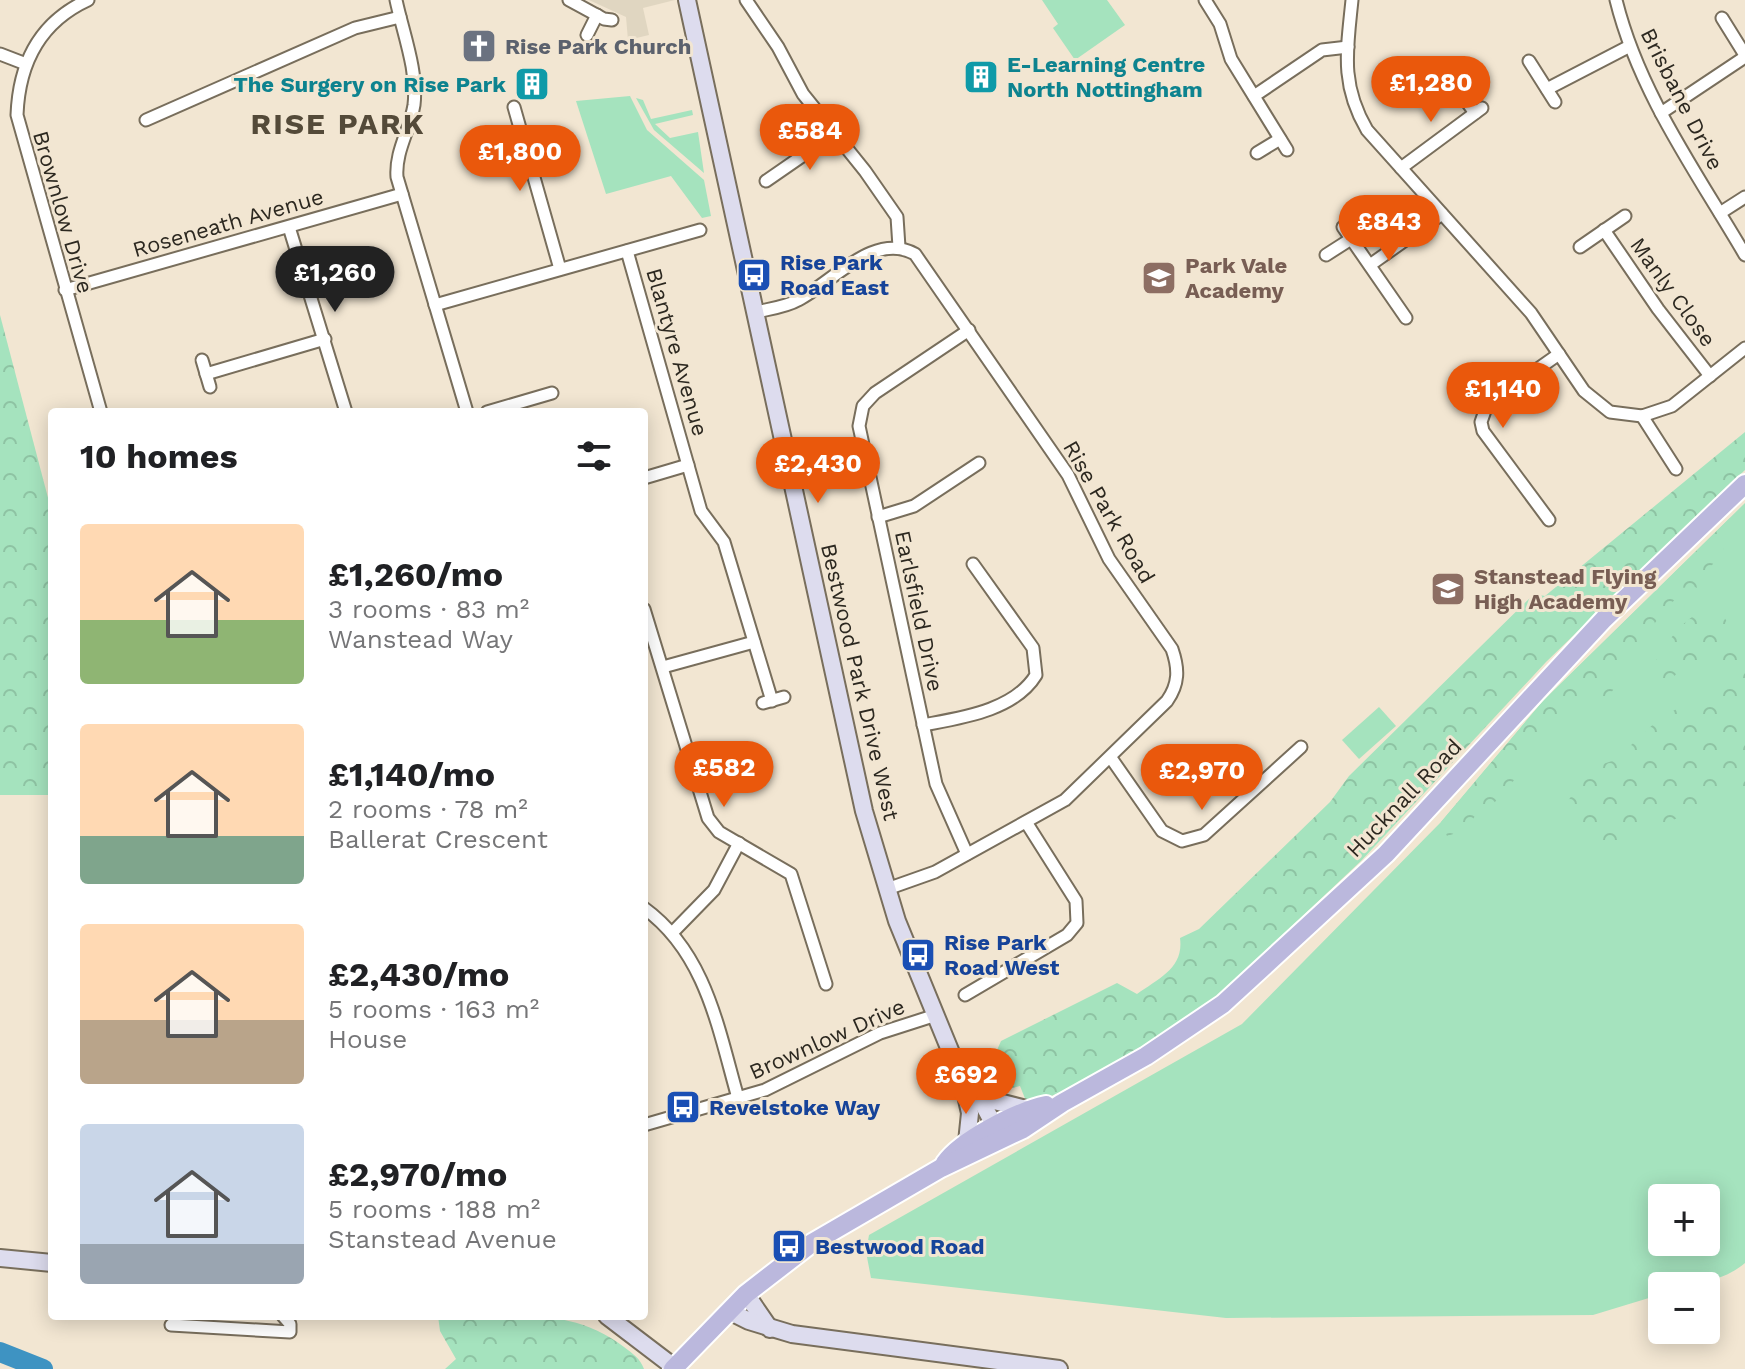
<!DOCTYPE html>
<meta charset="utf-8">
<style>
body{margin:0;font-family:"Work Sans",sans-serif;background:#f2f2f2;color:#202124;height:100vh;display:flex;flex-direction:column;font-size:30px;white-space:nowrap}
*{box-sizing:border-box;margin:0}
p{font-size:26px;color:#757577}
.icon{flex:none;width:44px;height:44px;fill:none;stroke:currentColor;stroke-width:2;stroke-linecap:round;stroke-linejoin:round}
.map{position:relative;flex:1;overflow:hidden}
.details{position:absolute;left:48px;top:408px;width:600px;height:912px;display:flex;flex-direction:column;background:#fff;border-radius:8px;box-shadow:0 4px 20px #0003}
.details>*{flex:none}
.fabs{position:absolute;left:1648px;top:1184px;display:grid;gap:16px}
.fabs a{display:grid;place-items:center;width:72px;height:72px;border-radius:8px;background:#fff;box-shadow:0 4px 20px #0003;font-size:40px}
.price{position:absolute;translate:-50% -68px;padding:0 18px;border-radius:28px;background:#ea580c;color:#fff;font-size:26px;line-height:52px;filter:drop-shadow(0 2px 4px #0008)}
.price::after{content:'';position:absolute;left:50%;top:48px;width:24px;height:18px;margin-left:-12px;background:inherit;clip-path:polygon(0 0,100% 0,50% 100%)}
.price.current{background:#222;color:#fff}
ul{padding:0;list-style:none}
li{display:flex;align-items:center;gap:24px;height:200px;padding:0 32px}
li span{display:grid;place-items:center;flex:none;width:224px;height:160px;border-radius:8px;color:#555}
li>.icon{margin-inline-start:auto}
span .icon{width:96px;height:96px;fill:#fffc;stroke-width:1}
li b{font-size:34px}
h2{display:flex;justify-content:space-between;align-items:center;height:96px;padding:0 32px;font-size:34px}
.map>svg:first-child{display:block}
.commercial{fill:#e0d6c1}
.grass{fill:#a5e3be;fill-rule:evenodd}
.forest{fill:url(#forest-crowns)}
.lines{fill:none;stroke-linecap:round;stroke-linejoin:round}
.river{stroke:#3e93c2;stroke-width:20}
.street-casing{stroke:#786e5c;stroke-width:15}
.secondary-casing{stroke:#786e5c;stroke-width:20}
.primary-casing{stroke:#fff;stroke-width:22}
.street{stroke:#fff;stroke-width:11}
.secondary{stroke:#dddcee;stroke-width:16}
.primary{stroke:#bbb8dd;stroke-width:18}
.labels{text-anchor:middle;dominant-baseline:central;stroke-width:6;stroke-linejoin:round;paint-order:stroke}
.worship-label{font-size:22px;font-weight:bold;fill:#5b616d;stroke:#f2e6d2;text-anchor:start}
.culture-label{font-size:22px;font-weight:bold;fill:#0d838f;stroke:#f2e6d2;text-anchor:start}
.street-label{font-size:22px;fill:#2c2820;stroke:#f2e6d2}
.transit-label{font-size:22px;font-weight:bold;fill:#164399;stroke:#f2e6d2;text-anchor:start}
.education-label{font-size:22px;font-weight:bold;fill:#785e54;stroke:#f2e6d2;text-anchor:start}
.district-label{font-size:30px;font-weight:bold;letter-spacing:2px;fill:#544a39;stroke:#f2e6d2}
</style>
<div class="map">
<svg width="1745" height="1369" viewBox="0 0 1745 1369">
<defs>
<pattern id="forest-crowns" width="20" height="18" patternUnits="userSpaceOnUse" patternTransform="scale(2)"><rect width="20" height="18" fill="#a5e3be"/><path d="M2 6a3 3 0 1 1 6 0M12 15a3 3 0 1 1 6 0" fill="none" stroke="#8ec3a3"/></pattern>
</defs>
<rect width="100%" height="100%" fill="#f2e6d2"/>
<path class="commercial" d="M 589,0 L 675,0 L 643,8 L 649,35 L 628,40 L 626,17 Z"/>
<g class="grass">
<path d="M 1042,0 L 1107,0 L 1125,25 L 1075,60 L 1053,28 L 1058,24 Z"/>
<path d="M 630,96 L 647,130 L 704,180 L 711,216 L 702,218 L 671,176 L 606,194 L 576,101 Z"/>
<path d="M 636,98 L 643,100 L 651,119 L 692,110 L 693,115 L 655,124 L 670,138 L 698,132 L 704,173 L 654,130 Z"/>
<path d="M 1745,503 L 1745,1263 C 1723,1282 1690,1286 1662,1286 L 1662,1294 L 1593,1315 L 1226,1318 L 871,1278 L 866,1252 L 869,1235 L 1242,1024 L 1441,822 L 1543,701 ZM 1662,1198 L 1706,1198 L 1706,1242 L 1662,1242 Z"/>
<path d="M 1379,707 L 1396,726 L 1359,759 L 1342,740 Z"/>
</g>
<g class="forest">
<path d="M 0,315 L 52,513 L 52,795 L 0,795 Z"/>
<path d="M 1745,432 L 1745,470 L 1546,662 L 1361,861 L 1219,995 L 1148,1047 L 1089,1080 L 1028,1106 L 1020,1086 L 1004,1090 L 986,1075 L 1001,1041 L 1117,983 L 1137,994 C 1159,978 1184,968 1180,938 L 1199,929 L 1330,802 L 1349,776 L 1534,594 L 1545,596 Z"/>
<path d="M 1730,518 L 1734,523 L 1721,533 L 1727,539 L 1721,555 L 1704,574 L 1712,590 L 1711,595 L 1695,587 L 1678,588 L 1676,598 L 1626,657 L 1619,683 L 1603,702 L 1599,697 L 1612,674 L 1604,676 L 1582,701 L 1576,702 C 1570,720 1553,723 1541,736 C 1524,754 1518,784 1496,801 C 1490,806 1481,807 1474,812 L 1475,816 L 1466,830 L 1447,836 L 1441,822 L 1543,701 Z"/>
<path d="M 1718,606 L 1745,654 L 1745,682 L 1738,701 L 1738,716 L 1745,732 L 1745,787 C 1706,789 1708,805 1678,818 C 1653,829 1644,815 1623,842 L 1601,847 L 1584,841 L 1576,821 L 1560,811 L 1594,767 L 1615,760 L 1661,717 L 1710,692 L 1726,690 L 1733,675 L 1733,663 L 1725,661 L 1686,666 C 1669,678 1666,693 1643,682 C 1664,650 1678,614 1718,606 Z"/>
<path d="M 438,1316 C 501,1316 571,1305 624,1347 C 633,1354 640,1358 644,1369 L 445,1369 L 456,1359 L 440,1331 Z"/>
</g>
<g class="lines">
<path class="river" d="M 0,1352 L 43,1369"/>
<g class="street-casing">
<g id="street">
<path d="M 88,0 C 40,22 19,63 17,115 L 101,412"/>
<path d="M 396,0 C 403,33 418,71 414,105 C 410,130 395,151 397,177 L 467,412"/>
<path d="M 569,0 L 604,19 L 612,20"/>
<path d="M 746,0 L 778,47 L 803,94 L 865,171 L 897,217 L 899,247"/>
<path d="M 1205,0 L 1220,24 L 1231,59 L 1287,150"/>
<path d="M 1352,0 C 1347,50 1340,84 1367,130 L 1531,313 L 1584,391 L 1610,412 L 1642,416 L 1672,406 L 1745,348"/>
<path d="M 1616,0 C 1639,93 1697,173 1745,255"/>
<path d="M 1722,18 L 1745,55"/>
<path d="M 587,35 L 597,15"/>
<path d="M 0,54 L 26,64"/>
<path d="M 1529,61 L 1555,102"/>
<path d="M 1547,89 L 1628,47"/>
<path d="M 1459,91 L 1475,113"/>
<path d="M 1254,96 L 1322,50 L 1348,47"/>
<path d="M 514,107 L 560,269"/>
<path d="M 1661,113 L 1745,57"/>
<path d="M 146,120 L 355,28 L 400,17"/>
<path d="M 1257,153 L 1280,139"/>
<path d="M 1401,168 L 1482,108"/>
<path d="M 766,181 L 834,134"/>
<path d="M 1720,213 L 1745,197"/>
<path d="M 289,227 L 346,412"/>
<path d="M 1343,227 L 1406,318"/>
<path d="M 1604,230 L 1658,309 L 1710,376"/>
<path d="M 1580,247 L 1625,216"/>
<path d="M 627,251 L 701,511 L 724,542 L 772,701"/>
<path d="M 1326,255 L 1351,239"/>
<path d="M 1370,265 L 1442,214"/>
<path d="M 65,290 L 402,194"/>
<path d="M 435,305 L 700,230"/>
<path d="M 756,312 C 769,309 786,307 798,300 C 833,282 874,231 915,254 L 1068,475 L 1109,559 L 1172,649 C 1179,669 1179,684 1167,701 L 1065,800 L 935,872 L 887,889"/>
<path d="M 202,360 L 210,387"/>
<path d="M 206,374 L 325,339"/>
<path d="M 487,412 L 552,393"/>
<path d="M 1642,416 L 1676,469"/>
<path d="M 644,478 L 688,465"/>
<path d="M 878,517 L 914,506 L 979,463"/>
<path d="M 1549,520 L 1483,431 L 1481,422 L 1487,405 L 1559,354"/>
<path d="M 644,609 L 708,818 L 719,832 L 791,874 L 826,984"/>
<path d="M 663,667 L 754,642"/>
<path d="M 763,703 L 784,697"/>
<path d="M 923,725 C 960,718 1014,711 1036,675 L 1033,648 L 973,564"/>
<path d="M 1111,758 L 1162,831 L 1182,841 L 1204,835 L 1301,747"/>
<path d="M 967,854 L 936,784 L 859,426 L 863,406 L 875,393 L 969,330"/>
<path d="M 644,908 C 706,953 718,1028 738,1098"/>
<path d="M 673,932 L 714,890 L 739,843"/>
<path d="M 965,995 L 1067,935 L 1077,923 L 1076,901 L 1026,822"/>
<path d="M 644,1125 L 765,1090 L 880,1033 L 933,1016"/>
<path d="M 171,1325 L 290,1332 L 290,1324 L 283,1316"/>
</g>
</g>
<g class="secondary-casing">
<g id="secondary">
<path d="M 687,0 L 864,811 L 897,921 L 963,1082 L 970,1113 L 967,1142"/>
<path d="M 964,1083 L 979,1097 L 1000,1136"/>
<path d="M 979,1097 L 1030,1110"/>
<path d="M 0,1258 L 52,1263"/>
<path d="M 746,1294 L 770,1329"/>
<path d="M 729,1311 L 749,1321 L 792,1334 L 1059,1369"/>
<path d="M 607,1316 L 674,1367"/>
</g>
</g>
<g class="primary-casing">
<g id="primary">
<path d="M 945,1163 C 961,1140 1018,1111 1046,1105"/>
<path d="M 673,1369 L 746,1294 L 812,1243 L 941,1168 L 1023,1129 L 1062,1103 L 1146,1056 L 1223,1004 L 1386,854 L 1604,619 L 1745,484"/>
</g>
</g>
<use href="#street" class="street"/>
<use href="#secondary" class="secondary"/>
<use href="#primary" class="primary"/>
</g>
<defs>
<g id="church-square" transform="scale(1.8)"><rect x="-9" y="-9" width="18" height="18" rx="4" fill="#6b7280" stroke="#f2e6d2"/><path d="M-1.2-6h2.4v3.5h3.3v2.4h-3.3V6h-2.4V-.1h-3.3v-2.4h3.3Z" fill="#fff"/></g>
<g id="building-square" transform="scale(1.8)"><rect x="-9" y="-9" width="18" height="18" rx="4" fill="#0f9aa8" stroke="#f2e6d2"/><path d="M-4-6H4V6H1V3H-1V6H-4ZM-2.5-4.3h1.7v1.8h-1.7ZM.8-4.3h1.7v1.8H.8ZM-2.5-1h1.7V.8h-1.7ZM.8-1h1.7V.8H.8Z" fill="#fff"/></g>
<g id="bus-square" transform="scale(1.8)"><rect x="-9" y="-9" width="18" height="18" rx="4" fill="#1a4fb4" stroke="#f2e6d2"/><path d="M-5-6H5V4H4V6H2V4H-2V6H-4V4H-5ZM-3.5-4V0h7V-4ZM-3.5 1.2v1.5H-2V1.2ZM2 1.2v1.5H3.5V1.2Z" fill="#fff"/></g>
<g id="school-square" transform="scale(1.8)"><rect x="-9" y="-9" width="18" height="18" rx="4" fill="#8d6e63" stroke="#f2e6d2"/><path d="M0-5L7-2L0 1L-7-2ZM-4 1L0 2.5L4 1V4Q0 6-4 4Z" fill="#fff"/></g>
</defs>
<g fill-rule="evenodd">
<use href="#church-square" x="479" y="46"/>
<use href="#building-square" x="981" y="77"/>
<use href="#building-square" x="532" y="84"/>
<use href="#bus-square" x="754" y="275"/>
<use href="#school-square" x="1159" y="278"/>
<use href="#school-square" x="1448" y="589"/>
<use href="#bus-square" x="918" y="955"/>
<use href="#bus-square" x="683" y="1107"/>
<use href="#bus-square" x="789" y="1246"/>
</g>
<g class="labels">
<g class="worship-label">
<text x="505" y="46">Rise Park Church</text>
</g>
<g class="culture-label">
<text x="1007" y="64">E-Learning Centre<tspan x="1007" dy="25">North Nottingham</tspan></text>
<text x="506" y="84" text-anchor="end">The Surgery on Rise Park</text>
</g>
<g class="street-label">
<text transform="translate(1682 99) rotate(63)">Brisbane Drive</text>
<text transform="translate(63 212) rotate(74)">Brownlow Drive</text>
<text transform="translate(228 223) rotate(-16)">Roseneath Avenue</text>
<text transform="translate(1673 292) rotate(54)">Manly Close</text>
<text transform="translate(677 352) rotate(74)">Blantyre Avenue</text>
<text transform="translate(1109 512) rotate(60)">Rise Park Road</text>
<text transform="translate(919 611) rotate(78)">Earlsfield Drive</text>
<text transform="translate(860 682) rotate(77)">Bestwood Park Drive West</text>
<text transform="translate(1404 798) rotate(-46)">Hucknall Road</text>
<text transform="translate(827 1039) rotate(-24)">Brownlow Drive</text>
</g>
<g class="transit-label">
<text x="780" y="262">Rise Park<tspan x="780" dy="25">Road East</tspan></text>
<text x="944" y="942">Rise Park<tspan x="944" dy="25">Road West</tspan></text>
<text x="709" y="1107">Revelstoke Way</text>
<text x="815" y="1246">Bestwood Road</text>
</g>
<g class="education-label">
<text x="1185" y="265">Park Vale<tspan x="1185" dy="25">Academy</tspan></text>
<text x="1474" y="576">Stanstead Flying<tspan x="1474" dy="25">High Academy</tspan></text>
</g>
<g class="district-label">
<text x="338" y="123">RISE PARK</text>
</g>
</g>
</svg>
<div class="fabs">
<a>+</a>
<a>−</a>
</div>
<b class="price" style="left:1431px;top:124px">£1,280</b>
<b class="price" style="left:810px;top:172px">£584</b>
<b class="price" style="left:520px;top:193px">£1,800</b>
<b class="price" style="left:1389px;top:263px">£843</b>
<b class="price current" style="left:335px;top:314px">£1,260</b>
<b class="price" style="left:1503px;top:430px">£1,140</b>
<b class="price" style="left:818px;top:505px">£2,430</b>
<b class="price" style="left:724px;top:809px">£582</b>
<b class="price" style="left:1202px;top:812px">£2,970</b>
<b class="price" style="left:966px;top:1116px">£692</b>
<section class="details">
<h2>10 homes<svg class="icon" aria-label="filters" viewBox="0 0 24 24"><path d="M4 7h16M4 17h16"/><circle cx="9" cy="7" r="2"/><circle cx="15" cy="17" r="2"/></svg></h2>
<ul>
<li><span style="background:linear-gradient(#ffd9b3 60%,#8fb573 0)"><svg class="icon" aria-label="home" viewBox="0 0 24 24"><path d="M3 11l9-7 9 7M6 9v11h12V9"/></svg></span><div><b>£1,260/mo</b><p>3 rooms · 83 m²</p><p>Wanstead Way</p></div></li>
<li><span style="background:linear-gradient(#ffd9b3 70%,#7fa58c 0)"><svg class="icon" aria-label="home" viewBox="0 0 24 24"><path d="M3 11l9-7 9 7M6 9v11h12V9"/></svg></span><div><b>£1,140/mo</b><p>2 rooms · 78 m²</p><p>Ballerat Crescent</p></div></li>
<li><span style="background:linear-gradient(#ffd9b3 60%,#b9a48a 0)"><svg class="icon" aria-label="home" viewBox="0 0 24 24"><path d="M3 11l9-7 9 7M6 9v11h12V9"/></svg></span><div><b>£2,430/mo</b><p>5 rooms · 163 m²</p><p>House</p></div></li>
<li><span style="background:linear-gradient(#c9d6e8 75%,#9aa5b1 0)"><svg class="icon" aria-label="home" viewBox="0 0 24 24"><path d="M3 11l9-7 9 7M6 9v11h12V9"/></svg></span><div><b>£2,970/mo</b><p>5 rooms · 188 m²</p><p>Stanstead Avenue</p></div></li>
</ul>
</section>
</div>
